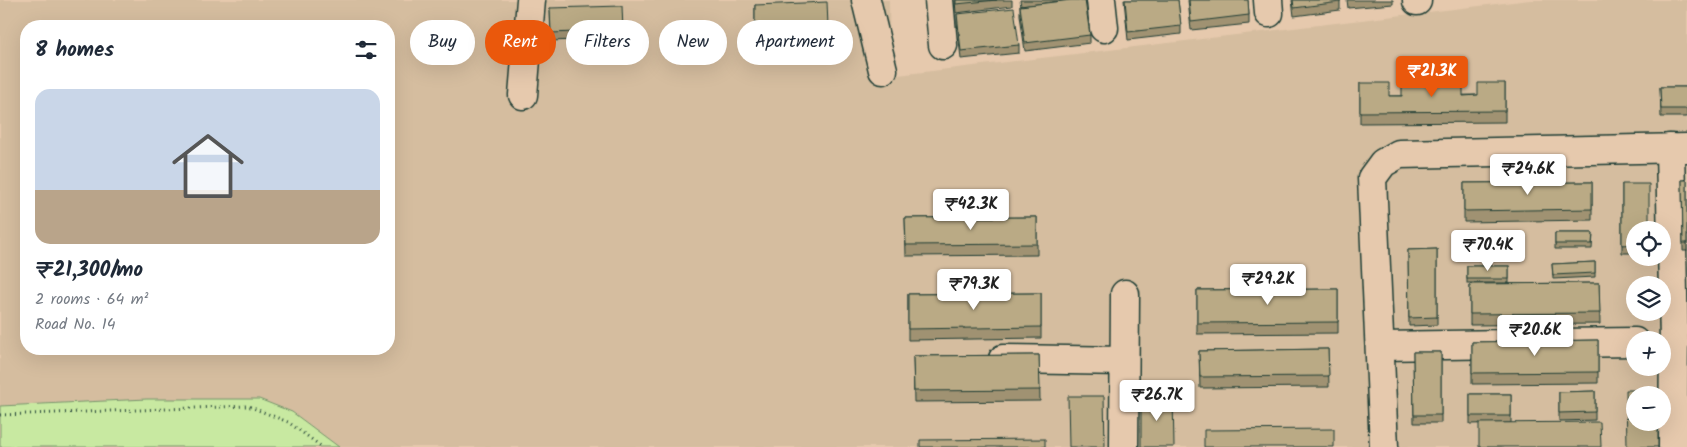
<!DOCTYPE html>
<meta charset="utf-8">
<style>
body{margin:0;font-family:Kalam,sans-serif;background:#f2f2f3;color:#1f2937;height:100vh;display:flex;flex-direction:column;font-size:19px;white-space:nowrap}
*{box-sizing:border-box;margin:0}
p{font-size:16px;color:#747a83}
.icon{flex:none;width:28px;height:28px;fill:none;stroke:currentColor;stroke-width:2;stroke-linecap:round;stroke-linejoin:round}
.map{position:relative;flex:1;overflow:hidden}
.sheet{position:absolute;left:20px;top:20px;width:375px;height:335px;display:flex;flex-direction:column;background:#fff;border-radius:20px;box-shadow:0 5px 20px #0002}
.sheet>*{flex:none}
.hud{position:absolute;left:410px;top:20px;width:475px;height:45px;display:flex;gap:10px}
.tools{position:absolute;left:1626px;top:221px;display:grid;gap:10px}
.tools a{display:grid;place-items:center;width:45px;height:45px;border-radius:50%;background:#fff;box-shadow:0 5px 20px #0002;font-size:25px}
.price{position:absolute;translate:-50% -42px;padding:0 11px;border-radius:5px;background:#fff;color:#222;font-size:16px;line-height:32px;filter:drop-shadow(0 1px 2px #0008)}
.price::after{content:'';position:absolute;left:50%;top:30px;width:15px;height:11px;margin-left:-8px;background:inherit;clip-path:polygon(0 0,100% 0,50% 100%)}
.price.on{background:#ea580c;color:#fff}
ul{padding:0;list-style:none}
li{display:grid;align-content:center;gap:10px;height:265px;padding:0 15px}
li+li{border-top:1px solid #e0e1e3}
li span{display:grid;place-items:center;height:155px;border-radius:15px;color:#555}
li>.icon{margin-inline-start:auto}
span .icon{width:90px;height:90px;fill:#fffc;stroke-width:1}
li b{font-size:21px}
h2{display:flex;justify-content:space-between;align-items:center;height:60px;padding:0 15px;font-size:21px}
.tag{padding:0 18px;border-radius:22px;background:#fff;box-shadow:0 5px 20px #0002;font-size:18px;line-height:45px}
.tag.on{background:#ea580c;color:#fff}
.map>svg:first-child{display:block}
.built{fill:#d5bd9f;fill-rule:evenodd}
.green{fill:#c8e9a1;stroke:#74936a}
.lines{fill:none;stroke-linecap:round;stroke-linejoin:round}
.minor-casing{stroke:#1f3d34;stroke-width:31}
.path{stroke:#1f3d34;stroke-width:3;stroke-dasharray:1 4;stroke-linecap:butt}
.minor{stroke:#e6c9ad;stroke-width:28}
.wall{fill:#a09272;stroke:#1f3d34}
.building{fill:#baaa85;stroke:#1f3d34}
</style>
<div class="map">
<svg width="1687" height="447" viewBox="0 0 1687 447">
<rect width="100%" height="100%" fill="#e6c9ad"/>
<filter id="ink" filterUnits="userSpaceOnUse"><feTurbulence type="fractalNoise" baseFrequency=".02" numOctaves="2"/><feDisplacementMap in="SourceGraphic" scale="10" xChannelSelector="R" yChannelSelector="G"/><feConvolveMatrix kernelMatrix="1 2 1 2 8 2 1 2 1" color-interpolation-filters="sRGB"/></filter>
<g filter="url(#ink)">
<path class="built" d="M 0,0 L 889,0 L 890,76 L 1530,0 L 1687,0 L 1687,447 L 339,447 L 292,412 L 259,399 L 147,399 L 0,406 ZM 26,26 L 389,26 L 389,349 L 26,349 ZM 1635,230 L 1662,230 L 1662,258 L 1635,258 ZM 1635,285 L 1662,285 L 1662,312 L 1635,312 ZM 1635,340 L 1662,340 L 1662,368 L 1635,368 ZM 1635,395 L 1662,395 L 1662,422 L 1635,422 Z"/>
<path class="green" d="M 147,399 L 259,399 L 292,412 L 339,447 L 0,447 L 0,406 Z"/>
<g class="lines">
<g class="minor-casing">
<g id="minor">
<path d="M 866,0 L 883,70"/>
<path d="M 939,0 L 943,45"/>
<path d="M 1101,0 L 1104,28"/>
<path d="M 1268,0 L 1269,13"/>
<path d="M 1417,0 L 1417,1"/>
<path d="M 523,95 L 531,0"/>
<path d="M 1670,148 L 1674,342 L 1673,447"/>
<path d="M 1560,343 L 1635,342"/>
<path d="M 1381,346 L 1510,344"/>
<path d="M 1003,359 L 1124,361"/>
<path d="M 1124,447 L 1125,294"/>
<path d="M 1384,447 L 1372,178 L 1383,163 L 1399,154 L 1687,148"/>
</g>
</g>
<path class="path" d="M 0,415 L 248,406 L 288,422 L 322,447"/>
<use href="#minor" class="minor"/>
</g>
<g class="wall">
<path d="M 955,0 L 1012,0 L 1012,6 L 956,13 Z"/>
<path d="M 1020,0 L 1069,0 L 1021,6 Z"/>
<path d="M 1124,0 L 1178,0 L 1181,26 L 1181,34 L 1128,40 Z"/>
<path d="M 1188,0 L 1248,0 L 1249,15 L 1249,24 L 1191,30 Z"/>
<path d="M 1292,0 L 1340,0 L 1340,10 L 1294,16 Z"/>
<path d="M 1347,0 L 1393,0 L 1393,4 L 1348,8 Z"/>
<path d="M 755,5 L 828,26 L 828,35 L 755,37 Z"/>
<path d="M 1020,6 L 1090,35 L 1090,43 L 1025,51 L 1020,15 Z"/>
<path d="M 550,8 L 623,30 L 623,38 L 551,41 Z"/>
<path d="M 957,14 L 1019,45 L 1019,53 L 961,59 L 957,22 Z"/>
<path d="M 1360,83 L 1389,96 L 1478,95 L 1505,83 L 1505,122 L 1360,123 Z"/>
<path d="M 1660,87 L 1687,87 L 1687,117 L 1661,117 Z"/>
<path d="M 1682,180 L 1687,180 L 1687,251 L 1683,251 Z"/>
<path d="M 1592,182 L 1592,220 L 1464,222 L 1464,183 Z"/>
<path d="M 1622,184 L 1635,230 L 1635,253 L 1622,253 Z"/>
<path d="M 1037,217 L 1037,255 L 906,256 L 905,218 Z"/>
<path d="M 1555,233 L 1593,233 L 1592,249 L 1555,249 Z"/>
<path d="M 1466,235 L 1505,235 L 1505,254 L 1467,254 Z"/>
<path d="M 1437,249 L 1437,325 L 1409,326 L 1408,250 Z"/>
<path d="M 1595,262 L 1595,277 L 1553,279 L 1552,264 Z"/>
<rect x="1467" y="266" width="42" height="17"/>
<path d="M 1599,283 L 1600,324 L 1470,325 L 1470,284 Z"/>
<path d="M 1338,289 L 1338,333 L 1197,334 L 1197,290 Z"/>
<path d="M 1041,293 L 1041,338 L 908,340 L 908,294 Z"/>
<path d="M 1598,340 L 1598,383 L 1472,384 L 1472,342 Z"/>
<path d="M 1328,349 L 1329,387 L 1200,388 L 1199,351 Z"/>
<path d="M 1413,352 L 1441,352 L 1441,423 L 1414,423 Z"/>
<path d="M 1039,355 L 1040,401 L 914,402 L 913,356 Z"/>
<path d="M 1595,391 L 1595,420 L 1559,421 L 1559,392 Z"/>
<path d="M 1470,394 L 1511,394 L 1511,423 L 1470,424 Z"/>
</g>
<g class="building">
<path d="M 956,0 L 997,0 L 956,4 Z"/>
<path d="M 1071,0 L 1085,0 L 1090,35 L 1025,43 L 1020,6 Z"/>
<path d="M 1125,0 L 1178,0 L 1181,26 L 1128,32 Z"/>
<path d="M 1189,0 L 1248,0 L 1249,15 L 1191,22 Z"/>
<path d="M 1293,0 L 1340,0 L 1340,2 L 1294,8 Z"/>
<path d="M 827,2 L 828,26 L 755,29 L 755,5 Z"/>
<path d="M 622,6 L 623,30 L 551,33 L 550,8 Z"/>
<path d="M 1014,8 L 1019,45 L 961,51 L 957,14 Z"/>
<path d="M 1360,83 L 1389,83 L 1389,96 L 1402,96 L 1402,83 L 1463,83 L 1463,96 L 1478,95 L 1478,83 L 1505,83 L 1505,111 L 1360,112 Z"/>
<path d="M 1660,87 L 1687,87 L 1687,109 L 1661,109 Z"/>
<path d="M 1682,180 L 1687,180 L 1687,243 L 1683,243 Z"/>
<path d="M 1592,182 L 1592,209 L 1464,211 L 1464,183 Z"/>
<path d="M 1622,184 L 1649,184 L 1649,230 L 1635,230 L 1635,244 L 1622,245 Z"/>
<path d="M 1037,217 L 1037,244 L 906,245 L 905,218 Z"/>
<path d="M 1555,233 L 1593,233 L 1592,244 L 1555,244 Z"/>
<path d="M 1466,235 L 1505,235 L 1505,249 L 1467,250 Z"/>
<path d="M 1437,249 L 1437,317 L 1409,318 L 1408,250 Z"/>
<path d="M 1595,262 L 1595,273 L 1553,275 L 1552,264 Z"/>
<rect x="1467" y="266" width="42" height="13"/>
<path d="M 1599,283 L 1600,313 L 1470,314 L 1470,284 Z"/>
<path d="M 1338,289 L 1338,322 L 1197,323 L 1197,290 Z"/>
<path d="M 1041,293 L 1041,327 L 908,329 L 908,294 Z"/>
<path d="M 1598,340 L 1598,372 L 1472,373 L 1472,342 Z"/>
<path d="M 1328,349 L 1329,376 L 1200,377 L 1199,351 Z"/>
<path d="M 1413,352 L 1441,352 L 1441,415 L 1414,415 Z"/>
<path d="M 1039,355 L 1040,390 L 914,391 L 913,356 Z"/>
<path d="M 1626,390 L 1657,390 L 1657,395 L 1635,395 L 1635,422 L 1658,422 L 1658,447 L 1627,447 Z"/>
<path d="M 1595,391 L 1595,412 L 1559,413 L 1559,392 Z"/>
<rect x="1470" y="394" width="41" height="22"/>
<path d="M 1068,396 L 1104,396 L 1105,447 L 1069,447 Z"/>
<path d="M 1141,396 L 1173,396 L 1174,447 L 1141,447 Z"/>
<path d="M 1600,422 L 1601,447 L 1479,447 L 1479,423 Z"/>
<path d="M 1334,429 L 1334,447 L 1204,447 L 1204,430 Z"/>
<path d="M 1045,439 L 1045,447 L 920,447 L 920,440 Z"/>
</g>
</g>
</svg>
<div class="tools">
<a><svg class="icon" aria-label="locate" viewBox="0 0 24 24"><circle cx="12" cy="12" r="6"/><path d="M12 2v4M12 18v4M2 12h4M18 12h4"/></svg></a>
<a><svg class="icon" aria-label="layers" viewBox="0 0 24 24"><path d="M12 4l9 5-9 5-9-5zM3 14l9 5 9-5"/></svg></a>
<a>+</a>
<a>−</a>
</div>
<b class="price on" style="left:1432px;top:98px">₹21.3K</b>
<b class="price" style="left:1528px;top:196px">₹24.6K</b>
<b class="price" style="left:971px;top:231px">₹42.3K</b>
<b class="price" style="left:1488px;top:272px">₹70.4K</b>
<b class="price" style="left:1268px;top:306px">₹29.2K</b>
<b class="price" style="left:974px;top:311px">₹79.3K</b>
<b class="price" style="left:1535px;top:357px">₹20.6K</b>
<b class="price" style="left:1157px;top:422px">₹26.7K</b>
<div class="hud">
<a class="tag">Buy</a>
<a class="tag on">Rent</a>
<a class="tag">Filters</a>
<a class="tag">New</a>
<a class="tag">Apartment</a>
</div>
<section class="sheet">
<h2>8 homes<svg class="icon" aria-label="filters" viewBox="0 0 24 24"><path d="M4 7h16M4 17h16"/><circle cx="9" cy="7" r="2"/><circle cx="15" cy="17" r="2"/></svg></h2>
<ul>
<li><span style="background:linear-gradient(#c9d6e8 65%,#b9a48a 0)"><svg class="icon" aria-label="home" viewBox="0 0 24 24"><path d="M3 11l9-7 9 7M6 9v11h12V9"/></svg></span><div><b>₹21,300/mo</b><p>2 rooms · 64 m²</p><p>Road No. 14</p></div></li>
</ul>
</section>
</div>
